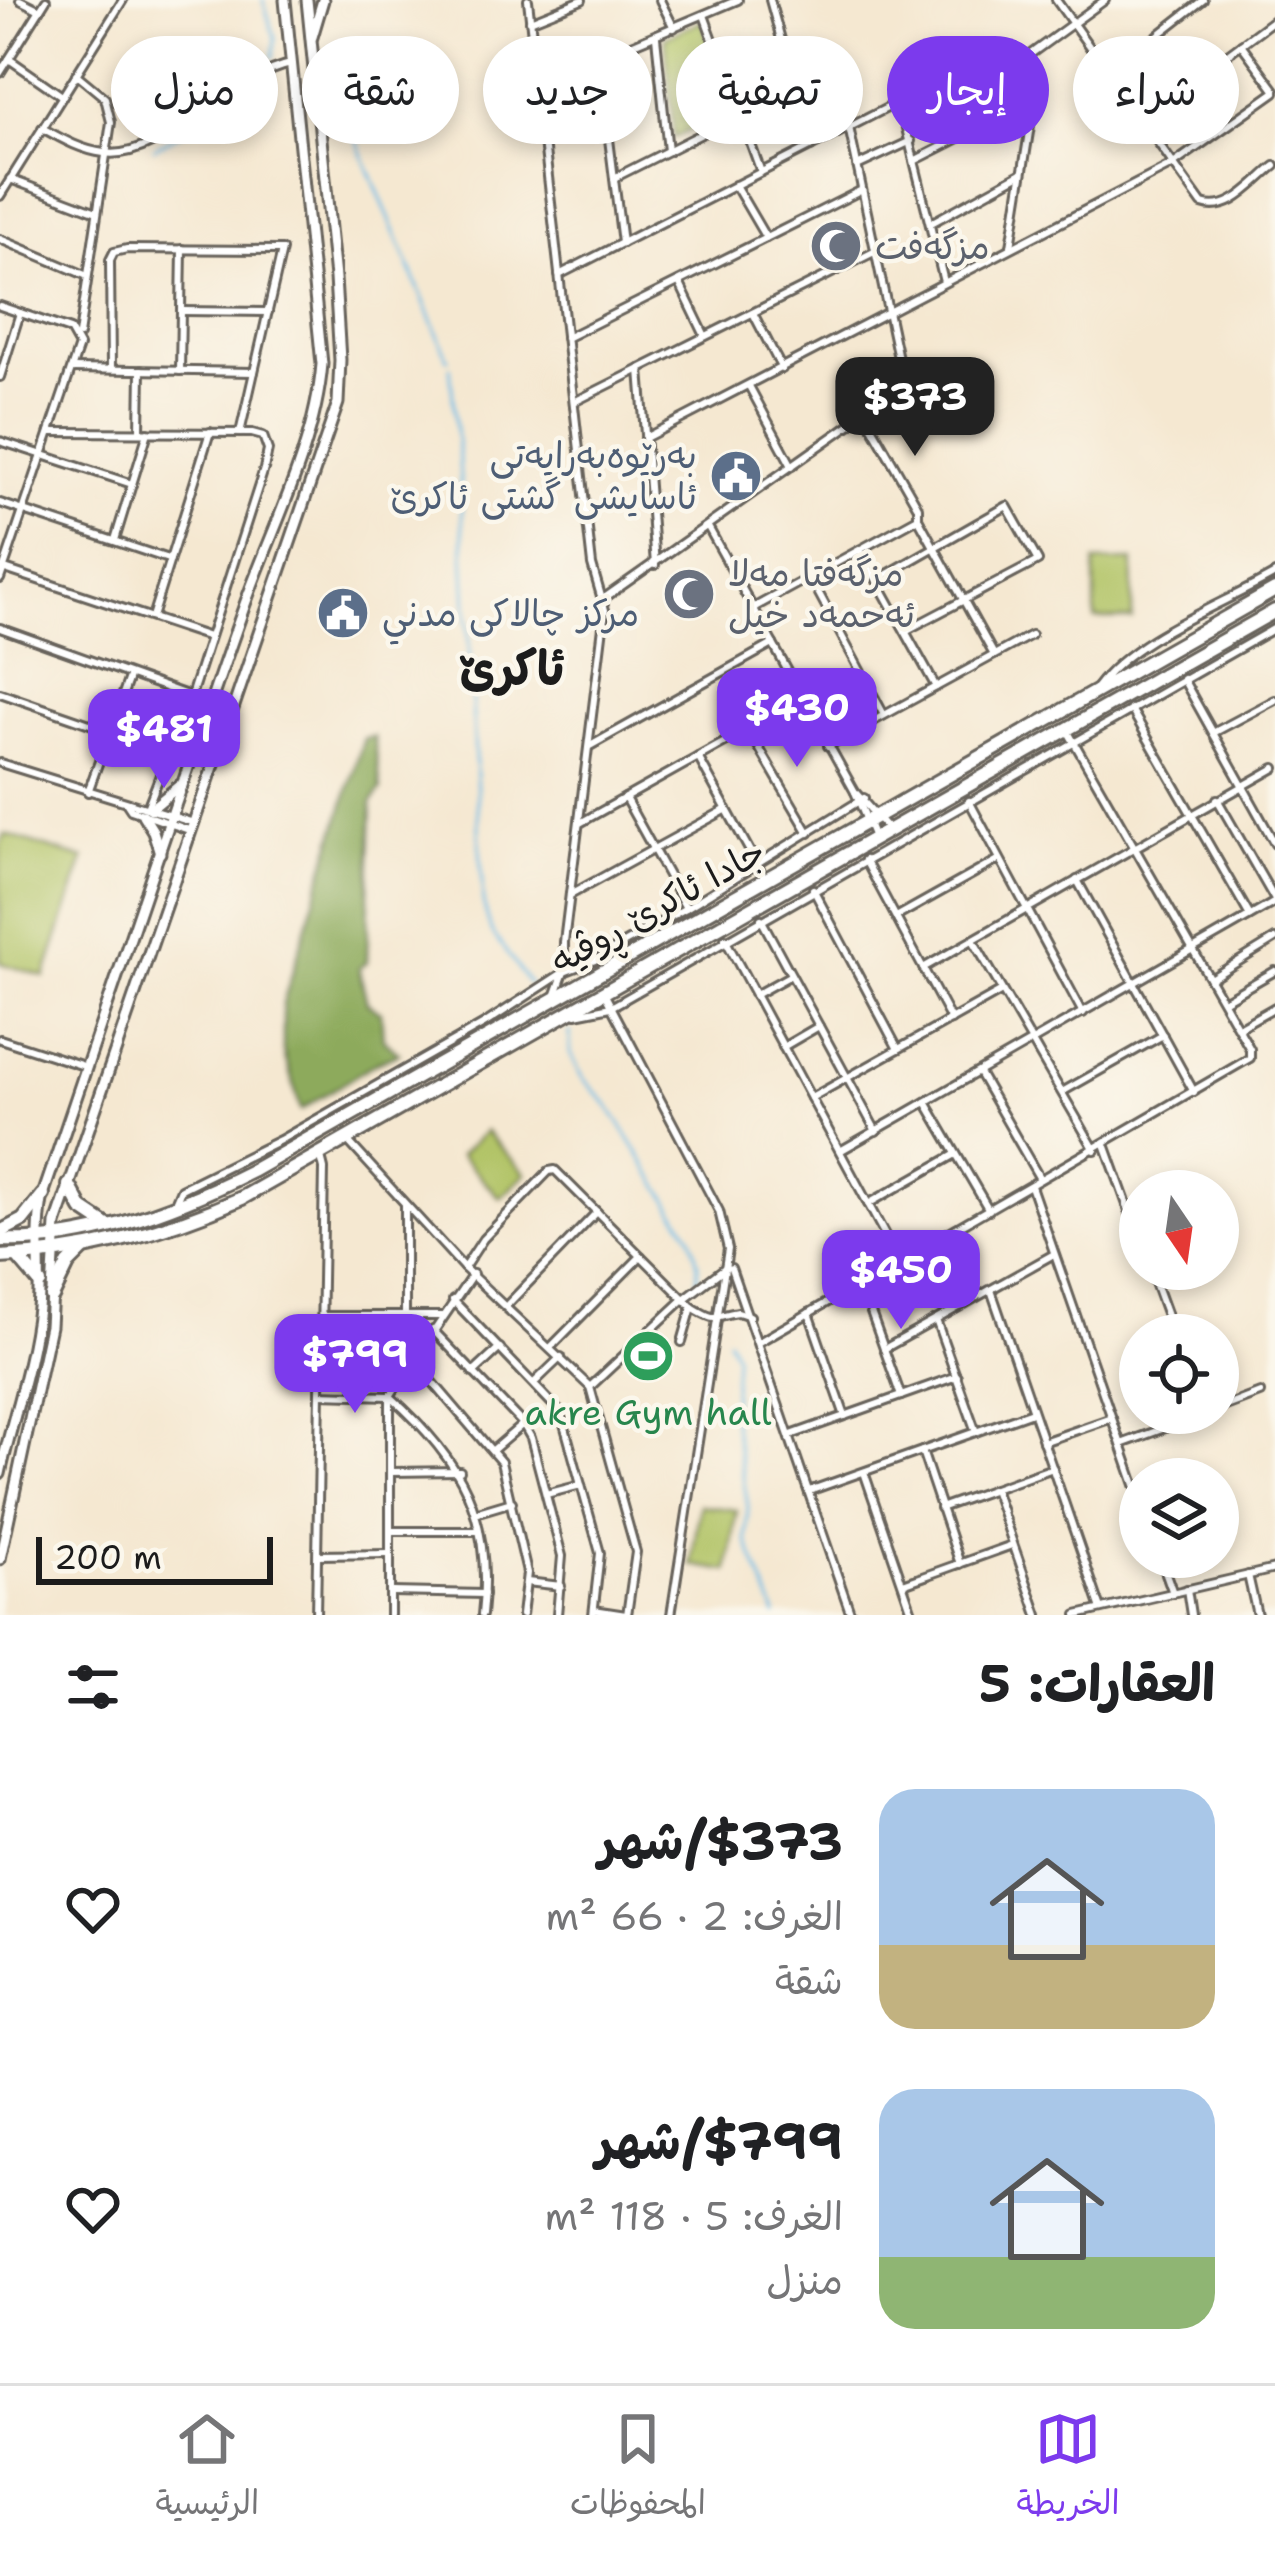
<!DOCTYPE html>
<html lang="ar">
<meta charset="utf-8">
<style>
body{margin:0;font-family:"Shantell Sans","Playpen Sans Arabic",sans-serif;background:#f2f2f2;color:#202124;direction:rtl;height:100vh;display:flex;flex-direction:column;font-size:45px;white-space:nowrap}
*{box-sizing:border-box;margin:0}
p{font-size:39px;color:#757577}
.icon{flex:none;width:66px;height:66px;fill:none;stroke:currentColor;stroke-width:2;stroke-linecap:round;stroke-linejoin:round}
.map{position:relative;height:1615px;overflow:hidden;direction:ltr}
.details{display:flex;flex-direction:column;background:#fff;flex:1}
.details>*{flex:none}
.top-card{position:absolute;left:36px;top:36px;width:1203px;height:108px;direction:rtl;display:flex;gap:24px}
.needle{width:78px;rotate:167deg}
.buttons{position:absolute;left:1119px;top:1170px;display:grid;gap:24px}
.buttons a{display:grid;place-items:center;width:120px;height:120px;border-radius:50%;background:#fff;box-shadow:0 6px 18px #0003;font-size:60px}
.scale{position:absolute;left:36px;bottom:30px;width:237px;box-sizing:border-box;padding-left:12px;border:6px solid #1c1c1c;border-top:0;font-size:33px;line-height:42px;white-space:nowrap;color:#1c1c1c;-webkit-text-stroke:9px #fbf7ec;paint-order:stroke}
.price{position:absolute;translate:-50% -102px;padding:0 27px;border-radius:24px;background:#7c3aed;color:#fff;font-size:39px;line-height:78px;filter:drop-shadow(0 3px 6px #0008)}
.price::after{content:'';position:absolute;left:50%;top:72px;width:36px;height:27px;margin-left:-18px;background:inherit;clip-path:polygon(0 0,100% 0,50% 100%)}
.price.selected{background:#222;color:#fff}
ul{padding:0;list-style:none}
li{display:flex;align-items:center;gap:36px;height:300px;padding:0 60px}
li span{display:grid;place-items:center;flex:none;width:336px;height:240px;border-radius:36px;color:#555}
li>.icon{margin-inline-start:auto}
span .icon{width:144px;height:144px;fill:#fffc;stroke-width:1}
li b{font-size:51px}
h2{display:flex;justify-content:space-between;align-items:center;height:144px;padding:0 60px;font-size:51px}
.pill{padding:0 42px;border-radius:54px;background:#fff;box-shadow:0 6px 18px #0003;font-size:42px;line-height:108px}
.pill.selected{background:#7c3aed;color:#fff}
.tab-bar{display:flex;justify-content:space-around;align-items:center;height:168px;border-top:3px solid #e0e0e0;background:#fff;font-size:33px;color:#757577}
.tab-bar a{display:grid;justify-items:center;gap:6px}
.tab-bar .selected{color:#7c3aed}
.map>svg:first-child{display:block}
.green{fill:#b2c468;stroke:#677042;stroke-width:3}
.forest{fill:#8daa5c;stroke:#54633c;stroke-width:3}
.lines{fill:none;stroke-linecap:round;stroke-linejoin:round}
.stream{stroke:#6bbce7;stroke-width:3}
.street-casing{stroke:#68635b;stroke-width:12}
.secondary-casing{stroke:#68635b;stroke-width:15}
.highway-casing{stroke:#68635b;stroke-width:18}
.street{stroke:#fff;stroke-width:6}
.secondary{stroke:#fff;stroke-width:9}
.highway{stroke:#fff;stroke-width:12}
.labels{text-anchor:middle;dominant-baseline:central;stroke-width:9;stroke-linejoin:round;paint-order:stroke}
.worship-label{font-size:36px;fill:#5b616d;stroke:#fbf7ec;text-anchor:start}
.service-label{font-size:36px;fill:#4e5e75;stroke:#fbf7ec;text-anchor:end}
.street-label{font-size:36px;fill:#1c1c1c;stroke:#fbf7ec}
.leisure-label{font-size:36px;fill:#27864d;stroke:#fbf7ec}
.district-label{font-size:48px;font-weight:bold;fill:#1c1c1c;stroke:#fbf7ec}
</style>
<div class="map">
<svg width="1275" height="1615" viewBox="0 0 1275 1615">
<rect width="100%" height="100%" fill="#fbf7ec"/>
<filter id="ink" filterUnits="userSpaceOnUse"><feTurbulence type="fractalNoise" baseFrequency=".00833" numOctaves="2"/><feDisplacementMap in="SourceGraphic" scale="24" xChannelSelector="R" yChannelSelector="G"/><feConvolveMatrix kernelMatrix="1 2 1 2 8 2 1 2 1" color-interpolation-filters="sRGB"/></filter>
<filter id="wash" filterUnits="userSpaceOnUse"><feTurbulence type="fractalNoise" baseFrequency=".004" numOctaves="4" result="noise"/><feDisplacementMap in="SourceGraphic" scale="48" xChannelSelector="R" yChannelSelector="G"/><feGaussianBlur stdDeviation="2.7" result="paint"/><feColorMatrix in="noise" values="0 0 0 0 0 0 0 0 0 0 0 0 0 0 0 0 0 1.4 0 .05"/><feComposite in="paint" operator="in"/></filter>
<g filter="url(#wash)">
<rect width="100%" height="100%" fill="#f5e8d1"/>
<g class="green">
<path d="M 702,21 L 734,109 L 674,138 L 665,37 Z"/>
<path d="M 1133,561 L 1132,619 L 1095,619 L 1095,562 Z"/>
<path d="M 4,834 L 84,859 L 45,977 L 0,963 L 0,845 Z"/>
<path d="M 485,1131 L 526,1174 L 500,1198 L 460,1155 Z"/>
<path d="M 700,1505 L 737,1510 L 728,1571 L 691,1565 Z"/>
</g>
<path class="forest" d="M 374,737 L 381,789 L 372,803 L 367,962 L 359,968 L 367,1003 L 381,1012 L 383,1039 L 399,1053 L 375,1063 L 301,1110 L 283,1050 L 283,1003 L 364,738 Z"/>
<g class="lines">
<g class="stream">
<path d="M 263,0 L 275,39 L 273,57"/>
<path d="M 333,102 L 351,127 L 448,359"/>
<path d="M 153,149 L 267,84 L 274,72"/>
<path d="M 450,367 L 459,460 L 483,902 L 491,931 L 529,984"/>
<path d="M 570,1032 L 570,1052 L 582,1077 L 609,1106 L 690,1235 L 698,1264 L 697,1281"/>
<path d="M 728,1339 L 735,1354 L 732,1414 L 748,1506 L 746,1539 L 776,1615"/>
</g>
</g>
</g>
<g filter="url(#ink)">
<g class="lines">
<g class="street-casing">
<g id="street">
<path d="M 20,0 L 40,10"/>
<path d="M 528,0 L 592,565 L 605,610 L 564,942 L 564,972 L 556,994"/>
<path d="M 660,0 L 674,28"/>
<path d="M 770,0 L 811,147"/>
<path d="M 1056,0 L 1202,204 C 1231,214 1254,182 1275,166"/>
<path d="M 704,15 L 761,172"/>
<path d="M 530,21 L 582,0"/>
<path d="M 656,37 L 668,151"/>
<path d="M 1241,44 L 1275,90"/>
<path d="M 9,59 L 62,96"/>
<path d="M 599,59 L 622,243"/>
<path d="M 1010,69 L 1105,0"/>
<path d="M 1111,72 L 1203,0"/>
<path d="M 0,73 L 46,0"/>
<path d="M 76,74 L 105,98 L 111,122 L 79,335"/>
<path d="M 538,84 L 738,0"/>
<path d="M 899,100 L 944,282"/>
<path d="M 1140,119 L 1275,19"/>
<path d="M 42,128 C 62,139 81,150 104,153 C 159,162 232,76 291,64"/>
<path d="M 916,160 L 1030,102"/>
<path d="M 857,166 L 911,141"/>
<path d="M 614,178 L 739,115"/>
<path d="M 10,179 L 97,212"/>
<path d="M 735,185 L 766,238"/>
<path d="M 0,196 L 123,0"/>
<path d="M 931,223 L 1022,173"/>
<path d="M 0,239 L 85,275"/>
<path d="M 559,275 L 995,53 L 1004,57 L 1032,113 L 1011,246"/>
<path d="M 679,282 L 705,336"/>
<path d="M 0,306 L 70,330 L 79,346 L 0,579"/>
<path d="M 182,311 L 268,312"/>
<path d="M 753,313 L 782,369"/>
<path d="M 566,338 L 862,190"/>
<path d="M 72,369 L 254,372"/>
<path d="M 111,369 L 110,260 L 114,252 L 127,249 L 282,250 L 240,433"/>
<path d="M 640,369 L 655,565"/>
<path d="M 180,371 L 182,249"/>
<path d="M 0,377 L 20,313"/>
<path d="M 749,386 L 792,466"/>
<path d="M 574,402 L 876,251"/>
<path d="M 866,416 L 918,507 L 918,518 L 994,655"/>
<path d="M 50,432 L 252,433 L 263,436 L 268,450 L 264,469 L 191,696 L 147,808"/>
<path d="M 140,432 L 141,370"/>
<path d="M 645,438 L 1172,165 L 1275,92"/>
<path d="M 0,441 L 132,484"/>
<path d="M 0,503 L 168,559"/>
<path d="M 708,527 L 855,792 L 873,835"/>
<path d="M 115,540 L 148,432"/>
<path d="M 860,550 L 936,687"/>
<path d="M 2,568 L 209,637"/>
<path d="M 810,577 L 884,715"/>
<path d="M 877,580 L 1007,506 L 1038,561 L 905,631"/>
<path d="M 603,599 L 865,414 L 903,382 L 849,127"/>
<path d="M 753,608 L 918,518"/>
<path d="M 152,617 L 210,432"/>
<path d="M 0,628 L 212,704"/>
<path d="M 1183,679 L 1275,844"/>
<path d="M 1097,687 C 1135,636 1220,606 1275,574"/>
<path d="M 0,693 L 110,731"/>
<path d="M 1131,709 L 1250,916"/>
<path d="M 748,729 L 809,833"/>
<path d="M 1213,733 L 1275,700"/>
<path d="M 590,746 L 773,644"/>
<path d="M 828,746 L 1031,635"/>
<path d="M 698,757 L 764,877"/>
<path d="M 0,763 L 191,822"/>
<path d="M 88,792 L 129,677"/>
<path d="M 855,792 L 888,829"/>
<path d="M 625,798 L 686,908"/>
<path d="M 1217,799 L 1275,900"/>
<path d="M 969,801 L 1083,1013"/>
<path d="M 127,804 L 131,810 L 189,830"/>
<path d="M 580,823 L 802,699"/>
<path d="M 865,860 L 951,1020"/>
<path d="M 1077,880 L 1194,1092"/>
<path d="M 813,889 L 898,1049"/>
<path d="M 570,895 L 727,809"/>
<path d="M 896,917 L 998,860"/>
<path d="M 761,919 L 876,1131"/>
<path d="M 725,939 L 899,1261"/>
<path d="M 973,940 L 1095,1150"/>
<path d="M 923,968 L 1275,768"/>
<path d="M 1210,979 L 1275,939"/>
<path d="M 604,993 L 719,1211 L 728,1249 L 671,1615"/>
<path d="M 755,995 L 791,975"/>
<path d="M 1223,1001 L 1275,971"/>
<path d="M 576,1014 L 611,1007 L 1275,628"/>
<path d="M 1238,1028 L 1275,1007"/>
<path d="M 0,1039 L 87,1067"/>
<path d="M 783,1047 L 819,1026"/>
<path d="M 979,1073 L 1040,1179"/>
<path d="M 1062,1092 L 1163,1035"/>
<path d="M 811,1098 L 1002,991"/>
<path d="M 926,1102 L 989,1210"/>
<path d="M 347,1140 L 464,1268 L 590,1387 L 636,1552 L 627,1615"/>
<path d="M 1105,1144 L 1140,1241"/>
<path d="M 840,1151 L 1275,902"/>
<path d="M 1031,1186 L 1140,1499"/>
<path d="M 176,1201 L 181,1189 L 280,1140 L 484,1024 L 564,972 L 595,960 L 686,908 L 864,798"/>
<path d="M 868,1204 L 956,1154"/>
<path d="M 405,1205 L 405,1315"/>
<path d="M 464,1268 L 483,1239 L 549,1171 L 555,1170 L 692,1307 C 718,1323 712,1316 738,1312 L 750,1316"/>
<path d="M 731,1268 L 851,1615"/>
<path d="M 1150,1269 L 1174,1335"/>
<path d="M 860,1282 L 901,1396"/>
<path d="M 991,1290 L 1101,1609"/>
<path d="M 453,1300 L 561,1413 L 600,1553 L 593,1615"/>
<path d="M 508,1304 L 597,1212"/>
<path d="M 809,1313 L 845,1416"/>
<path d="M 324,1316 L 442,1316"/>
<path d="M 936,1320 L 976,1432"/>
<path d="M 433,1330 L 523,1424 L 531,1438 L 562,1556 L 557,1615"/>
<path d="M 682,1342 L 692,1307"/>
<path d="M 759,1342 L 1250,1058 L 1250,1049 L 1067,730"/>
<path d="M 551,1347 L 641,1256"/>
<path d="M 884,1349 L 1054,1254"/>
<path d="M 414,1360 L 501,1462 L 527,1573 L 522,1615"/>
<path d="M 473,1373 L 500,1348"/>
<path d="M 534,1383 L 561,1357"/>
<path d="M 590,1387 L 684,1299 L 726,1267"/>
<path d="M 320,1394 L 390,1396 C 462,1460 493,1517 482,1615"/>
<path d="M 1218,1409 L 1260,1393"/>
<path d="M 791,1435 L 957,1376"/>
<path d="M 1043,1442 L 1112,1418"/>
<path d="M 1121,1444 L 1206,1413"/>
<path d="M 494,1449 L 523,1424"/>
<path d="M 922,1451 L 960,1564"/>
<path d="M 391,1472 L 460,1471"/>
<path d="M 864,1472 L 913,1615"/>
<path d="M 994,1489 L 1038,1615"/>
<path d="M 809,1491 L 1032,1412"/>
<path d="M 546,1494 L 581,1485"/>
<path d="M 940,1508 L 1053,1468"/>
<path d="M 475,1513 L 512,1502"/>
<path d="M 392,1531 L 478,1531"/>
<path d="M 318,1555 L 390,1554"/>
<path d="M 1160,1557 L 1173,1593"/>
<path d="M 1248,1575 L 1257,1615"/>
<path d="M 527,1582 L 561,1586"/>
<path d="M 903,1584 L 1012,1545"/>
<path d="M 1187,1589 L 1191,1615"/>
<path d="M 392,1592 L 484,1594"/>
<path d="M 594,1610 L 626,1615"/>
<path d="M 316,1615 L 324,1169 L 321,1157"/>
<path d="M 390,1615 L 390,1396 L 473,1274"/>
<path d="M 1077,1615 L 1275,1569"/>
</g>
</g>
<g class="secondary-casing">
<g id="secondary">
<path d="M 312,37 L 323,0"/>
<path d="M 151,809 L 180,785"/>
<path d="M 143,815 L 153,831 L 160,853"/>
<path d="M 0,1474 C 12,1419 32,1364 38,1308 C 42,1270 35,1233 43,1195 C 110,999 175,802 244,607 C 272,528 315,448 322,364 L 285,0"/>
<path d="M 0,1559 L 50,1326 L 56,1224 L 338,403 L 340,360 L 335,278 L 307,0"/>
</g>
</g>
<g class="highway-casing">
<g id="highway">
<path d="M 69,1185 L 82,1209 L 106,1225"/>
<path d="M 0,1232 L 23,1220 L 43,1195"/>
<path d="M 0,1240 C 86,1244 177,1209 252,1171 L 1275,590"/>
<path d="M 0,1257 C 84,1254 166,1232 242,1198 L 1275,611"/>
<path d="M 18,1257 L 40,1283"/>
<path d="M 52,1297 L 68,1264 L 83,1249"/>
</g>
</g>
<use href="#street" class="street"/>
<use href="#secondary" class="secondary"/>
<use href="#highway" class="highway"/>
</g>
</g>
<defs>
<g id="mosque-disc" transform="scale(2.7)"><circle r="9.5" fill="#6b7280" stroke="#fbf7ec"/><path d="M3.5-4.9A6 6 0 1 0 3.5 4.9A5 5 0 1 1 3.5-4.9Z" fill="#fff"/></g>
<g id="civic-disc" transform="scale(2.7)"><circle r="9.5" fill="#5c6f8a" stroke="#fbf7ec"/><path d="M-.6-6.5H3V-4.5H.6V-3L4-1V1h2V6H-6V1h2V-1L-.6-3ZM-1.2 2.5V6h2.4V2.5Z" fill="#fff"/></g>
<g id="stadium-disc" transform="scale(2.7)"><circle r="9.5" fill="#2e9e5b" stroke="#fbf7ec"/><path d="M0-5a6.5 5 0 1 0 0 10a6.5 5 0 1 0 0-10ZM-3.5-1.8h7v3.6h-7Z" fill="#fff"/></g>
</defs>
<g fill-rule="evenodd">
<use href="#mosque-disc" x="836" y="246"/>
<use href="#civic-disc" x="736" y="476"/>
<use href="#mosque-disc" x="689" y="594"/>
<use href="#civic-disc" x="343" y="613"/>
<use href="#stadium-disc" x="648" y="1356"/>
</g>
<g class="labels">
<g class="worship-label">
<text x="875" y="246">مزگەفت</text>
<text x="728" y="573">مزگەفتا مەلا<tspan x="728" dy="41">ئەحمەد خیل</tspan></text>
</g>
<g class="service-label">
<text x="697" y="455">بەرێوەبەرایەتی<tspan x="697" dy="41">ئاسایشی گشتی ئاکرێ</tspan></text>
<text x="382" y="613" text-anchor="start">مركز چالاکى مدني</text>
</g>
<g class="street-label">
<text transform="translate(658 906) rotate(-29)">جادا ئاکرێ ڕوڤیە</text>
</g>
<g class="leisure-label">
<text x="648" y="1412">akre Gym hall</text>
</g>
<g class="district-label">
<text x="512" y="668">ئاکرێ</text>
</g>
</g>
</svg>
<div class="buttons">
<a><svg class="needle" viewBox="-14 -14 28 28"><path d="M0-13l5 13h-10z" fill="#e53935"/><path d="M0 13l5-13h-10z" fill="#757577"/></svg></a>
<a><svg class="icon" aria-label="locate" viewBox="0 0 24 24"><circle cx="12" cy="12" r="6"/><path d="M12 2v4M12 18v4M2 12h4M18 12h4"/></svg></a>
<a><svg class="icon" aria-label="layers" viewBox="0 0 24 24"><path d="M12 4l9 5-9 5-9-5zM3 14l9 5 9-5"/></svg></a>
</div>
<div class="scale">200 m</div>
<b class="price selected" style="left:915px;top:459px">$373</b>
<b class="price" style="left:797px;top:770px">$430</b>
<b class="price" style="left:164px;top:791px">$481</b>
<b class="price" style="left:901px;top:1332px">$450</b>
<b class="price" style="left:355px;top:1416px">$799</b>
<div class="top-card">
<a class="pill">شراء</a>
<a class="pill selected">إيجار</a>
<a class="pill">تصفية</a>
<a class="pill">جديد</a>
<a class="pill">شقة</a>
<a class="pill">منزل</a>
</div>
</div>
<section class="details">
<h2>العقارات: 5<svg class="icon" aria-label="filters" viewBox="0 0 24 24"><path d="M4 7h16M4 17h16"/><circle cx="9" cy="7" r="2"/><circle cx="15" cy="17" r="2"/></svg></h2>
<ul>
<li><span style="background:linear-gradient(#a9c7e8 65%,#c2b280 0)"><svg class="icon" aria-label="home" viewBox="0 0 24 24"><path d="M3 11l9-7 9 7M6 9v11h12V9"/></svg></span><div><b>$373/شهر</b><p>الغرف: 2 · 66 m²</p><p>شقة</p></div><svg class="icon" aria-label="heart" viewBox="0 0 24 24"><path d="M12 20l-8-8c-3-5 5-10 8-4 3-6 11-1 8 4z"/></svg></li>
<li><span style="background:linear-gradient(#a9c7e8 70%,#8fb573 0)"><svg class="icon" aria-label="home" viewBox="0 0 24 24"><path d="M3 11l9-7 9 7M6 9v11h12V9"/></svg></span><div><b>$799/شهر</b><p>الغرف: 5 · 118 m²</p><p>منزل</p></div><svg class="icon" aria-label="heart" viewBox="0 0 24 24"><path d="M12 20l-8-8c-3-5 5-10 8-4 3-6 11-1 8 4z"/></svg></li>
</ul>
</section>
<nav class="tab-bar">
<a class="selected"><svg class="icon" aria-label="map" viewBox="0 0 24 24"><path d="M3 6l6-2 6 2 6-2v14l-6 2-6-2-6 2zM9 4v14M15 6v14"/></svg>الخريطة</a>
<a><svg class="icon" aria-label="saved" viewBox="0 0 24 24"><path d="M7 4h10v16l-5-4-5 4z"/></svg>المحفوظات</a>
<a><svg class="icon" aria-label="home" viewBox="0 0 24 24"><path d="M3 11l9-7 9 7M6 9v11h12V9"/></svg>الرئيسية</a>
</nav>
